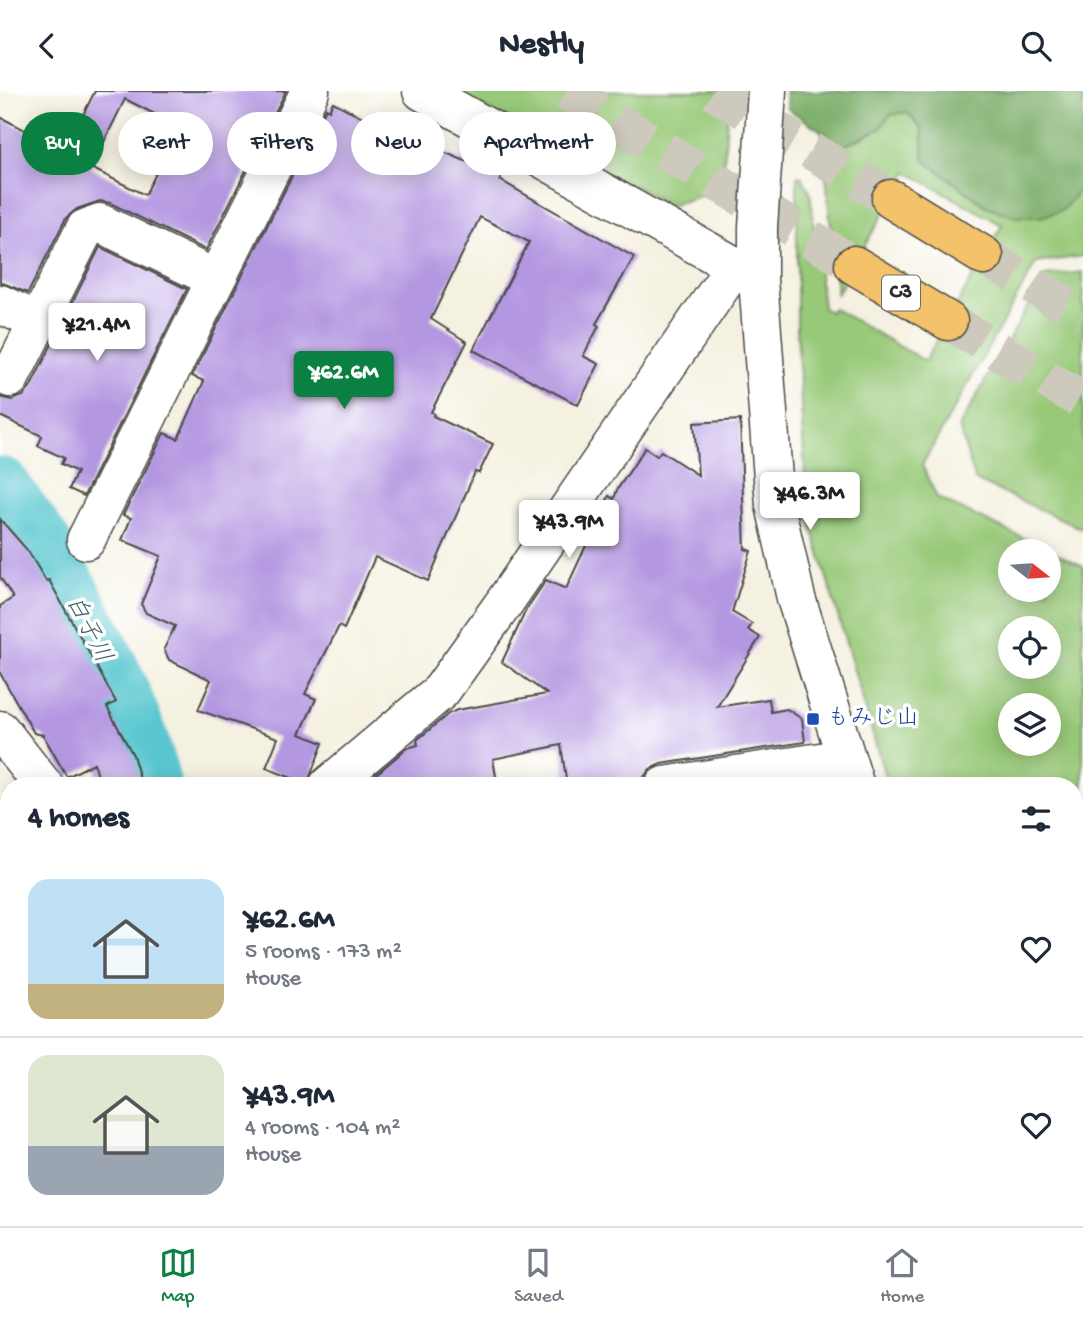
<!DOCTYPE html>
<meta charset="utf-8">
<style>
body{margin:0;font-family:"Gochi Hand","Klee One",sans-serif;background:#f6f6f7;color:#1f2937;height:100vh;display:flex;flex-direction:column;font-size:26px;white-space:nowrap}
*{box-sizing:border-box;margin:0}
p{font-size:23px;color:#747a83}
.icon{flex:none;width:38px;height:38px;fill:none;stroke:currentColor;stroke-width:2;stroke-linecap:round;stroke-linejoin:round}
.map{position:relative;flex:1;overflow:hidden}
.side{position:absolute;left:0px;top:686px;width:1083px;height:450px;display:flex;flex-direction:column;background:#fff;border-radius:28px 28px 0 0;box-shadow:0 4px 18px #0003}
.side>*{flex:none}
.top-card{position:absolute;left:21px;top:21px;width:700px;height:63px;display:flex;gap:14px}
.needle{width:46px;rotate:107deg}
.fabs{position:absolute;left:998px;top:448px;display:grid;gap:14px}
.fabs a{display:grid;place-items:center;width:63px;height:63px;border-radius:50%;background:#fff;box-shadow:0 4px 18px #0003;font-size:35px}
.price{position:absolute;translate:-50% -60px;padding:0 16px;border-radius:7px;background:#fff;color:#222;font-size:23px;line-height:46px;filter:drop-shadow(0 2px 4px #0008)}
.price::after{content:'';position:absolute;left:50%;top:42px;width:21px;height:16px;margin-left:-10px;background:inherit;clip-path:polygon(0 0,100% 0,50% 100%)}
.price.selected{background:#0b8043;color:#fff}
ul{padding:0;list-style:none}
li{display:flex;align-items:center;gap:21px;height:175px;padding:0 28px}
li+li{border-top:2px solid #e0e1e3}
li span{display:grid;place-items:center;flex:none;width:196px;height:140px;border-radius:21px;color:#555}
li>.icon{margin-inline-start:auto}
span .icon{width:84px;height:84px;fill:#fffc;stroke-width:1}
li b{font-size:30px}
h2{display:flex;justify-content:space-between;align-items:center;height:84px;padding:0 28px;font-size:30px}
.chip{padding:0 24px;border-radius:32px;background:#fff;box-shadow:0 4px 18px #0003;font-size:24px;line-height:63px}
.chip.selected{background:#0b8043;color:#fff}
header{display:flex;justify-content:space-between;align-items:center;height:91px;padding:0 28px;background:#fff;font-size:32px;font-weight:800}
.tab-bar{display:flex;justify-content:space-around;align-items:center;height:98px;border-top:2px solid #e0e1e3;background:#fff;font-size:19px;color:#747a83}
.tab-bar a{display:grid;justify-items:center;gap:4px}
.tab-bar .selected{color:#0b8043}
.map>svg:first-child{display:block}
.green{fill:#98c978;stroke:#627a52;stroke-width:2;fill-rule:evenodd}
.forest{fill:#7aad68;stroke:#526c4a;stroke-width:2}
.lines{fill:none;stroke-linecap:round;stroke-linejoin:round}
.river{stroke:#5ac7d0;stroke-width:61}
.building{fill:#b497e1;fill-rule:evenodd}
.highway-tunnel{stroke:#cdc9bd;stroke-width:38;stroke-dasharray:38 19;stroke-linecap:butt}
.minor-casing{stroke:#494946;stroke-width:41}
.highway-casing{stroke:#494946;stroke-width:41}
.minor{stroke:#fff;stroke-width:38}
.highway{stroke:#f3c26a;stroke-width:38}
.transit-dot{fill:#1a4fb4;stroke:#fff;stroke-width:2.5}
.labels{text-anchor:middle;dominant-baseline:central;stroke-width:7;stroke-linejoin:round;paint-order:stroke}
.shield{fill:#fff;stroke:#6b6b6b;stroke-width:2}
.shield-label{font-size:21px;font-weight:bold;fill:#2b2b2b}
.transit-label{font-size:23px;fill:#164399;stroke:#fff;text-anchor:start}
.water-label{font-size:24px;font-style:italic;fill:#3b6265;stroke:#fff}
</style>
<header><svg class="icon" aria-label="back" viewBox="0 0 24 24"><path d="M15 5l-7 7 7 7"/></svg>Nestly<svg class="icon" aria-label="search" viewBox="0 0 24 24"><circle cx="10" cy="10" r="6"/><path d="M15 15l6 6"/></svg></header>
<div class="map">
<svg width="1083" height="1135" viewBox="0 0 1083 1135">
<rect width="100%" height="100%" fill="#fff"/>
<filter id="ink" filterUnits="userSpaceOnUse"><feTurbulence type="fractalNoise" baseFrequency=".0143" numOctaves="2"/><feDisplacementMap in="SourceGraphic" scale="14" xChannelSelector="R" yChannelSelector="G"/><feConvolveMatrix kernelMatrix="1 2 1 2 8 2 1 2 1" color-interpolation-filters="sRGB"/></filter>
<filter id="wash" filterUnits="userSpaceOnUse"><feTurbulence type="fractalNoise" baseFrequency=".00686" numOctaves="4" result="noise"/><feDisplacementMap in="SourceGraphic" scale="28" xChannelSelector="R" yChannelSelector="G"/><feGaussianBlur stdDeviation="1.57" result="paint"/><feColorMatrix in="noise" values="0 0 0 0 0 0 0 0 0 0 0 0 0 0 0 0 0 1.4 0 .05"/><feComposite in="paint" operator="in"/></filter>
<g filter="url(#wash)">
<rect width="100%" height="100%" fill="#f5f1e1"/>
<g class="green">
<path d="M 456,0 L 729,0 L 722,98 L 669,115 L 640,97 L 633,95 L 630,99 Z"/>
<path d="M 907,21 L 922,38 L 924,69 L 986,115 L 1063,119 L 1083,94 L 1083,165 L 1036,172 L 922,374 L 937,407 L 1083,475 L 1083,822 L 1080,835 L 1083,873 L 1083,1124 L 1075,1126 L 1074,695 L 888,695 L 807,419 L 797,241 L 797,85 L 801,85 L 810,100 L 823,217 L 830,221 L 833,217 L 925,270 L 1002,134 L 907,81 L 837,203 L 822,42 L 844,54 L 879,38 L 890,24 ZM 1010,460 L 1048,460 L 1048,499 L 1010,499 ZM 1010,537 L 1048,537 L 1048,576 L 1010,576 ZM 1010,614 L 1048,614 L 1048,653 L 1010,653 Z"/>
<path d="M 1083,181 L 1083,438 L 975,389 L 959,336 L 1045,185 Z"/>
<path d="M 905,1127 L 1065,1127 L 1020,1135 L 904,1135 Z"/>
</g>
<path class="forest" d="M 785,0 L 1083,0 L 1083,94 L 1063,119 L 1041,126 L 1015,126 L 986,115 L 924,69 L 922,38 L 907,21 L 890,24 L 880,38 L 844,55 L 788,18 Z"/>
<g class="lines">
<g class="river">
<path d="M 0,396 C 16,419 35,442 49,466 C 89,535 133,616 151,695"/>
<path d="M 152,1135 L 155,1127"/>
</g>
</g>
<g id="blocks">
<g class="building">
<path d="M 95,0 L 286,0 L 206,159 L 110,112 L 100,110 L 77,118 L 66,127 L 28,202 L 0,191 L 0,26 L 65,60 ZM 125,8 L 180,36 L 145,104 L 91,77 Z"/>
<path d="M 333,11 L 393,42 L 394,40 L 501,85 L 500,89 L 634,166 L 596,233 L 599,235 L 583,265 L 599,273 L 578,314 L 473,259 L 529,151 L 480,126 L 431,228 L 467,251 L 431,321 L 434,323 L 433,325 L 493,353 L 479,382 L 475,381 L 428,490 L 375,466 L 344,538 L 339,535 L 305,603 L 316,608 L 300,643 L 323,652 L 307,693 L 266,677 L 278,647 L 198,619 L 211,589 L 169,569 L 164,558 L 175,535 L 146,522 L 141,513 L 161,465 L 122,449 L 131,427 L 123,424 L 164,342 L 178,348 L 204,290 L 192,285 L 326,17 L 329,19 Z"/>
<path d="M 100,156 L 187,198 L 84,405 L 69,398 L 77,381 L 61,373 L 64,367 L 38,355 L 42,345 L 0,325 L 0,306 L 12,309 L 23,305 L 30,297 Z"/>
<path d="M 740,329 L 745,458 L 751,460 L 732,521 L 752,533 L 748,539 L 760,546 L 717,616 L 769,608 L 771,621 L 787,618 L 802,628 L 805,651 L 661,673 L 650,678 L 644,686 L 643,695 L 567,695 L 561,654 L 493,668 L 497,691 L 475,695 L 362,695 L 407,657 L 418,654 L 417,649 L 448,623 L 457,619 L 547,603 L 502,571 L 526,519 L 546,489 L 566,498 L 609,405 L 614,408 L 617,399 L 645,357 L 657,365 L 661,360 L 698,384 L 694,332 Z"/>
<path d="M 0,428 L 28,460 L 46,490 L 49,489 L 116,611 L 107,616 L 133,664 L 142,695 L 101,695 L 94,672 L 67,686 L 43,644 L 34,642 L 0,582 L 0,515 L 13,507 L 0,486 Z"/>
</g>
</g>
</g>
<g filter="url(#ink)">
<use href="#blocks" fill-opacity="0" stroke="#494946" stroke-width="2"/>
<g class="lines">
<g class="highway-tunnel">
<path d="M 566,0 L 854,174"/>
<path d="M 713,0 L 891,108"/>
<path d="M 984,165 L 1083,224"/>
<path d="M 948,230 L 1083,310"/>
</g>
<g class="minor-casing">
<g id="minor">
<path d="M 422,0 L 756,187"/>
<path d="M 767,0 L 758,136 L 758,188 L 775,414 L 796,507 L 855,695"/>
<path d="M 0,213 L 39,231"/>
<path d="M 10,287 L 85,138 L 100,132 L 216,188"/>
<path d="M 86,449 L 310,0"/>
<path d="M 0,639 L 44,695"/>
<path d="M 328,695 L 441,600 L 504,512 L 735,175"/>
<path d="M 664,695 L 846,667"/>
<path d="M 0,762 L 9,764"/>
<path d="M 674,1127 L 711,1135"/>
<path d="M 882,1135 L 883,1127"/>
</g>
</g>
<g class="highway-casing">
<g id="highway">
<path d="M 891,108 L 984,165"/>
<path d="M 854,174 L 948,230"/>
</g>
</g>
<use href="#minor" class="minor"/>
<use href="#highway" class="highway"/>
</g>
</g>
<rect class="transit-dot" x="806" y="621" width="14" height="14" rx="3.5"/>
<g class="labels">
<rect class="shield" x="882" y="184.5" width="38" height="35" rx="5"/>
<g class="shield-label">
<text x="901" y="202">C3</text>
</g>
<g class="transit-label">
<text x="827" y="628">もみじ山</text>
</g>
<g class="water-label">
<text transform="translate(87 539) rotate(63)">白子川</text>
</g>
</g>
</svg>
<div class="fabs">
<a><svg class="needle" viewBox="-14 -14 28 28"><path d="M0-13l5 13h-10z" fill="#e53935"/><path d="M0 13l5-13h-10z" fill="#747a83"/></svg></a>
<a><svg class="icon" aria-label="locate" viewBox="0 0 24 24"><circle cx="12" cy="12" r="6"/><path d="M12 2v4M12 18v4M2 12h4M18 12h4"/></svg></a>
<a><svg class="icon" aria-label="layers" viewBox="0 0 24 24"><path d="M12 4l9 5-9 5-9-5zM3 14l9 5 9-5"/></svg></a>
</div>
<b class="price" style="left:97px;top:272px">¥21.4M</b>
<b class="price selected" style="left:344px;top:320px">¥62.6M</b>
<b class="price" style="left:810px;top:441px">¥46.3M</b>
<b class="price" style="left:569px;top:469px">¥43.9M</b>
<div class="top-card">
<a class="chip selected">Buy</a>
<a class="chip">Rent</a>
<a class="chip">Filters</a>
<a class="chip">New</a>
<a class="chip">Apartment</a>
</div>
<section class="side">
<h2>4 homes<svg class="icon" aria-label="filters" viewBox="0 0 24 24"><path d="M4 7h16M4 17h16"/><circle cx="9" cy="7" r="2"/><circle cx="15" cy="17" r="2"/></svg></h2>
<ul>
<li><span style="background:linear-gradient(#bfe0f5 75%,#c2b280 0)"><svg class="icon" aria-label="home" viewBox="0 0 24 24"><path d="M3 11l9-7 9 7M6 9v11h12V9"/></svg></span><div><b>¥62.6M</b><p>5 rooms · 173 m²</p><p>House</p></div><svg class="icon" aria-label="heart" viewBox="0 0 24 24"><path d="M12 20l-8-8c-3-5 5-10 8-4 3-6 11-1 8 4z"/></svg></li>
<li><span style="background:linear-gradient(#dfe7d0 65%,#9aa5b1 0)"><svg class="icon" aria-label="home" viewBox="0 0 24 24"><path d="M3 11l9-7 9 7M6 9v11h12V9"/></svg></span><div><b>¥43.9M</b><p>4 rooms · 104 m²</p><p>House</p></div><svg class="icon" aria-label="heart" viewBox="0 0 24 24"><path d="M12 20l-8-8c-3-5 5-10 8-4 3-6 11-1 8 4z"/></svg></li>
</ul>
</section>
</div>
<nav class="tab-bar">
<a class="selected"><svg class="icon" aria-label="map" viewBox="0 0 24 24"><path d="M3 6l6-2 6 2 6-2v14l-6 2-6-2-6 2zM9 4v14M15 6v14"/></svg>Map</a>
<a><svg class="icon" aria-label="saved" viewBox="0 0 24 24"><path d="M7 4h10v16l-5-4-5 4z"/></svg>Saved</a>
<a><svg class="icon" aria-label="home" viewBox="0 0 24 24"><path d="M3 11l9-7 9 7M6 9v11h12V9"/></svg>Home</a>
</nav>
